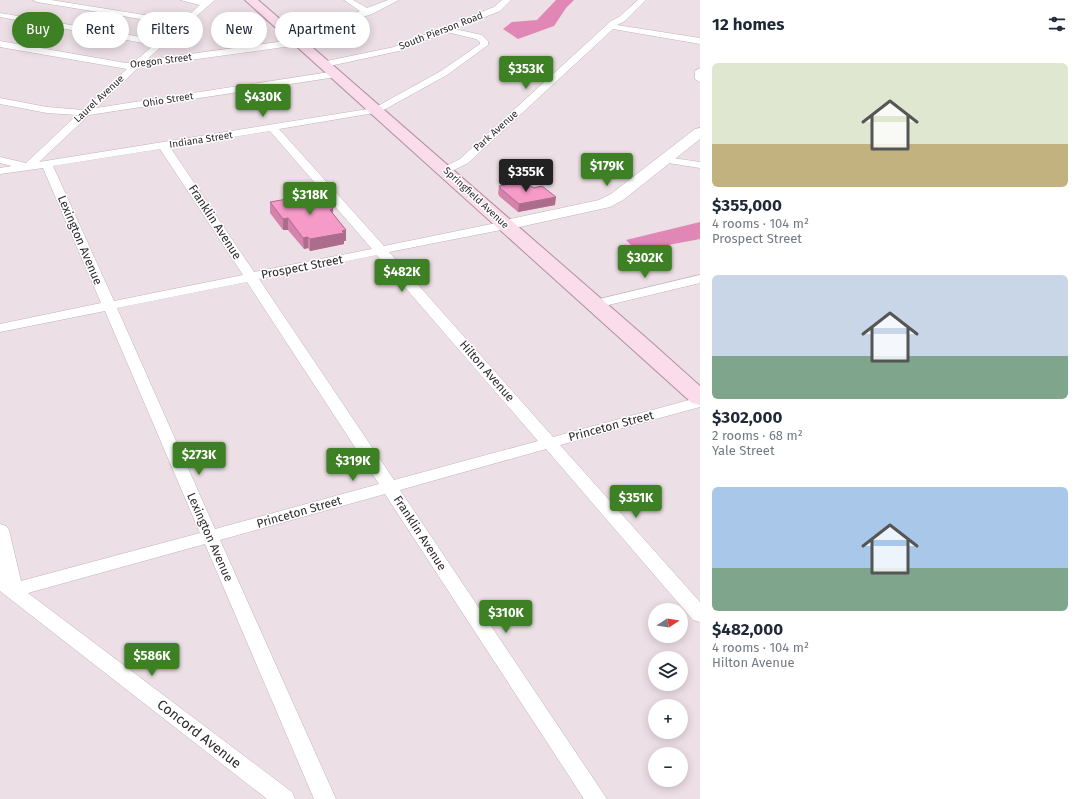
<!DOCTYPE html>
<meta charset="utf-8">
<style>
body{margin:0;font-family:"Fira Sans",sans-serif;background:#f2f2f3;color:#1f2937;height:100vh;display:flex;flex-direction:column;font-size:15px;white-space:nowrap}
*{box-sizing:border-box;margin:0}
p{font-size:13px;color:#747a83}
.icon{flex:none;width:22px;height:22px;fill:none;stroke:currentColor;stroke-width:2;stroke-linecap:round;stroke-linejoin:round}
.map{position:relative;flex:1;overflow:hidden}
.sheet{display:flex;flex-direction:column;background:#fff;width:380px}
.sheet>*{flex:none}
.hud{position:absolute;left:12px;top:12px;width:380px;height:36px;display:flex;gap:8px}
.needle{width:26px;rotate:78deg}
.buttons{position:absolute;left:648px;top:603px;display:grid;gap:8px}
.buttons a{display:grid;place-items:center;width:40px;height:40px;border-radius:50%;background:#fff;box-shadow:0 2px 10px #0003;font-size:20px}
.price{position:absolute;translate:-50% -34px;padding:0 9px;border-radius:4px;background:#3e8125;color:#fff;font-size:13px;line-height:26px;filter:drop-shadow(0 1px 2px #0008)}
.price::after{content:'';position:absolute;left:50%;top:24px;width:12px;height:9px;margin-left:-6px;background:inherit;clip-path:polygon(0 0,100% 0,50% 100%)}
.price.selected{background:#222;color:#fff}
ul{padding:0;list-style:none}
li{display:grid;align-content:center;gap:8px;height:212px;padding:0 12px}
li span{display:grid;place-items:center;height:124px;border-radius:6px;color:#555}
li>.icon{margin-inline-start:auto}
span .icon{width:72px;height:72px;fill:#fffc;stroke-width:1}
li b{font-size:17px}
h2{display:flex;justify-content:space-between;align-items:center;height:48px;padding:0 12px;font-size:17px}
.chip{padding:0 14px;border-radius:18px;background:#fff;box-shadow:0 2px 10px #0003;font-size:14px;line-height:36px}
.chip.selected{background:#3e8125;color:#fff}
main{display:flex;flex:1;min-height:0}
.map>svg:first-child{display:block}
.forest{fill:#e187b5}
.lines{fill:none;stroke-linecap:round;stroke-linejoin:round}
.street-casing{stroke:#c0b3b9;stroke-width:1}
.secondary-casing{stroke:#c0b3b9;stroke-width:1}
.primary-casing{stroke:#b18f9f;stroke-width:2}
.street{fill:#fff;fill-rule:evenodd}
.secondary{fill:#fff;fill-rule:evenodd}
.primary{fill:#fadceb;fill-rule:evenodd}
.wall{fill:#d484ac}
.shaded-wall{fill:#ac6c8c}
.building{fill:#f69ac8;stroke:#ac6c8c}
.labels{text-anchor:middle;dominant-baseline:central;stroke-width:3;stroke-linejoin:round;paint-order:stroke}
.far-street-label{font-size:10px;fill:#2f2a2d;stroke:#fff}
.street-label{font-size:12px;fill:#2f2a2d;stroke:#fff}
.near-street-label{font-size:14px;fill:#2f2a2d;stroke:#fff}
</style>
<main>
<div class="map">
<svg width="700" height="799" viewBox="0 0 700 799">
<rect width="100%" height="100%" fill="#ecdfe5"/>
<g class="forest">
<path d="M 556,0 L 574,0 L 566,8 L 554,26 L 518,39 L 503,29 L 512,22 L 537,20 Z"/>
<path d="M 700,222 L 700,239 L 637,251 L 626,240 Z"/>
</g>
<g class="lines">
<g class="street-casing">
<g id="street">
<path d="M 33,0 L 51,0 L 182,21 L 200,5 L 180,0 L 215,0 L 146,60 L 299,39 L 303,42 L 299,45 L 139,67 L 96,108 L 336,71 L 341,74 L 336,77 L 89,115 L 39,162 L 374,108 L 441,71 L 480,44 L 480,42 L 476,39 L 447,32 L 399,51 L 325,67 L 321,64 L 322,62 L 394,47 L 494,7 L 502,0 L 511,0 L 500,11 L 455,29 L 482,35 L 488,41 L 488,45 L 447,75 L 380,112 L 279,129 L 384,246 L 506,221 L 510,222 L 512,225 L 506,229 L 389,252 L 553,437 L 700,397 L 700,407 L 560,445 L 700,602 L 700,622 L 693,620 L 546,449 L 400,490 L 607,799 L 584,799 L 385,494 L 220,540 L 336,799 L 314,799 L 205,544 L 28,593 L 292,792 L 295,799 L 267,799 L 0,591 L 0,524 L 6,526 L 9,530 L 21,581 L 200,533 L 105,311 L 0,332 L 0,324 L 101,303 L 43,168 L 0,174 L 0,168 L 12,166 L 0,163 L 0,157 L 26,163 L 77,115 L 47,113 L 0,104 L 0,98 L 47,107 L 83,110 L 127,69 L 0,47 L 0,41 L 126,63 L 134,62 L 154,45 L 0,17 L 0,13 L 159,40 L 177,25 L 37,2 ZM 270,131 L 372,249 L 254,272 L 170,147 ZM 160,149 L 243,275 L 114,301 L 53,166 ZM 377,255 L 538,441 L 394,480 L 259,279 ZM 247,282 L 379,484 L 215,529 L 117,308 Z"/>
<path d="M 344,0 L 353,0 L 367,8 L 388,0 L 399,0 L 372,14 L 353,20 L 286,33 L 282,31 L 286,29 L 348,16 L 360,11 Z"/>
<path d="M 638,0 L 646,0 L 625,21 L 617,25 L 700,38 L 700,44 L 613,29 L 468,163 L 450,172 L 442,172 L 441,170 L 442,168 L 460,159 L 611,21 L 619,17 Z"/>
<path d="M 700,68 L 700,82 L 695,79 L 695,71 Z"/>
<path d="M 666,157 L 700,162 L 700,168 L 662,162 L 661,160 Z"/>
<path d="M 700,275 L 700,283 L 596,308 L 591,307 L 589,304 L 591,301 Z"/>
</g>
</g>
<g class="secondary-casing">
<path id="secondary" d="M 700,128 L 700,139 L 623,200 L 610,207 L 506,230 L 500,229 L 498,225 L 500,221 L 506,220 L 599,200 L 611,194 L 695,129 Z"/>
</g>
<g class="primary-casing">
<path id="primary" d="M 245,0 L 258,0 L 652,343 L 700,386 L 700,405 L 692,403 Z"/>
</g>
<use href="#street" class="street"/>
<use href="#secondary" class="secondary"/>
<use href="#primary" class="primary"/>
</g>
<g class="wall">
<path d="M 499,186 L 555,205 L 518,212 L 499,196 L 499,195 L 498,194 Z"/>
<path d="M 270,202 L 333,209 L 333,214 L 346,230 L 346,241 L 344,241 L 344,244 L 310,251 L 308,248 L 304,249 L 288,230 L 283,230 L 270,213 Z"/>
</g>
<g class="shaded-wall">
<path d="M 556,197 L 555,205 L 518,212 L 519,204 Z"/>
<path d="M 333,209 L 333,220 L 330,210 Z"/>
<path d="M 288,218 L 288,230 L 283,230 L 283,219 Z"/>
<path d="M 346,230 L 346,241 L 344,241 L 344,244 L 310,251 L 310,239 Z"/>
<path d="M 308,237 L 308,248 L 304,249 L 303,238 Z"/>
</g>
<g class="building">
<path d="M 523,181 L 534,188 L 542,186 L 556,197 L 519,204 L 500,188 L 501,188 L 499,186 Z"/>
<path d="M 321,193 L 333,209 L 330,210 L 346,230 L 342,231 L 344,233 L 310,239 L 308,237 L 303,238 L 288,218 L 283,219 L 270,202 Z"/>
</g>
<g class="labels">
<g class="far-street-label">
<text transform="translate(441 31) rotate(-21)">South Pierson Road</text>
<text transform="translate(161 61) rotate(-7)">Oregon Street</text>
<text transform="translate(99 99) rotate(-43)">Laurel Avenue</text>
<text transform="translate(168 100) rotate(-9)">Ohio Street</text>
<text transform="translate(496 131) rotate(-42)">Park Avenue</text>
<text transform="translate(201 140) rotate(-9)">Indiana Street</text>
<text transform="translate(476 198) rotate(43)">Springfield Avenue</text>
</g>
<g class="street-label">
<text transform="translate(215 222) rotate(57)">Franklin Avenue</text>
<text transform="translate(80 240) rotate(67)">Lexington Avenue</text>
<text transform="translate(302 267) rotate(-11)">Prospect Street</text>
<text transform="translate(487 371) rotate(49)">Hilton Avenue</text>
<text transform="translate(611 426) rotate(-15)">Princeton Street</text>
<text transform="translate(299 512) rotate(-16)">Princeton Street</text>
<text transform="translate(420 533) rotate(57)">Franklin Avenue</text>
<text transform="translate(210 537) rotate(66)">Lexington Avenue</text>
</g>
<g class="near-street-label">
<text transform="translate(199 734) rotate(38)">Concord Avenue</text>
</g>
</g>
</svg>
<div class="buttons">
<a><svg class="needle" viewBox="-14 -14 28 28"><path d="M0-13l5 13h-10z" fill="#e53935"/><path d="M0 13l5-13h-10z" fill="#747a83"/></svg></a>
<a><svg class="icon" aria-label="layers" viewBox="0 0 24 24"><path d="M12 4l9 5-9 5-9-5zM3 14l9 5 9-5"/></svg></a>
<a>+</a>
<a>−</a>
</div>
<b class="price" style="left:526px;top:90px">$353K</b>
<b class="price" style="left:263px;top:118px">$430K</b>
<b class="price" style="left:607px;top:187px">$179K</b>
<b class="price selected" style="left:526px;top:193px">$355K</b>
<b class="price" style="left:310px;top:216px">$318K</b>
<b class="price" style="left:645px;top:279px">$302K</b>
<b class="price" style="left:402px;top:293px">$482K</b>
<b class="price" style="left:199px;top:476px">$273K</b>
<b class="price" style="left:353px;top:482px">$319K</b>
<b class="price" style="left:636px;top:519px">$351K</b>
<b class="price" style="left:506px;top:634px">$310K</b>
<b class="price" style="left:152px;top:677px">$586K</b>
<div class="hud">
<a class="chip selected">Buy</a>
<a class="chip">Rent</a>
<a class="chip">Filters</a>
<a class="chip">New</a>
<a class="chip">Apartment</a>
</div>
</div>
<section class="sheet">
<h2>12 homes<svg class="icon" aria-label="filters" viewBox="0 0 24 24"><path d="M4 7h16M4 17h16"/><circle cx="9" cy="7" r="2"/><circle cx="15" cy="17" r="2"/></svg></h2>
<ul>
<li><span style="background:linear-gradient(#dfe7d0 65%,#c2b280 0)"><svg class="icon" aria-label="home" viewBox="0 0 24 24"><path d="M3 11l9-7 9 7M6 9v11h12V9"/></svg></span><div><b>$355,000</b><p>4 rooms · 104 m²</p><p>Prospect Street</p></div></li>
<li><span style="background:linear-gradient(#c9d6e8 65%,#7fa58c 0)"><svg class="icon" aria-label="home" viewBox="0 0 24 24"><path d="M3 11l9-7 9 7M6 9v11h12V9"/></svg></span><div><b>$302,000</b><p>2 rooms · 68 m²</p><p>Yale Street</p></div></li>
<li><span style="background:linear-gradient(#a9c7e8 65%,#7fa58c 0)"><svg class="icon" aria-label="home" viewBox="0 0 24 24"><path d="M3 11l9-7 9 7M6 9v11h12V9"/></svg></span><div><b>$482,000</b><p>4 rooms · 104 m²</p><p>Hilton Avenue</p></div></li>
</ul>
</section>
</main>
